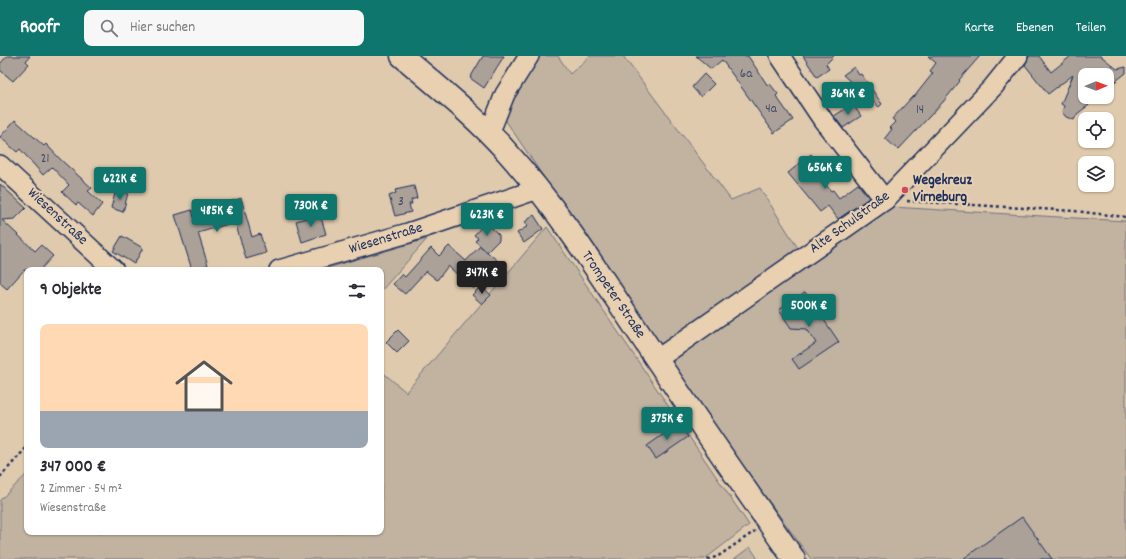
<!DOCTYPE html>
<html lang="de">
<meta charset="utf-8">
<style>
body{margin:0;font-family:Dekko,sans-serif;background:#f7f7f7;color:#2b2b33;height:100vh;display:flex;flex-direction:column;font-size:15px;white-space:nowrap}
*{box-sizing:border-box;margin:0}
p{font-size:13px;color:#7c7c81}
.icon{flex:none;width:22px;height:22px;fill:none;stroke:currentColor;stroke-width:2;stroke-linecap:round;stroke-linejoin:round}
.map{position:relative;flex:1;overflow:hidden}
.side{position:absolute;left:24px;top:211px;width:360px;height:268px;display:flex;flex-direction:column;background:#fff;border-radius:8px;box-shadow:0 1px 3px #0004}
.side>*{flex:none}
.needle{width:26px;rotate:89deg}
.tools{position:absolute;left:1078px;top:12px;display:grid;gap:8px}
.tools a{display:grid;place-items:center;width:36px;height:36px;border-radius:8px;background:#fff;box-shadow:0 1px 3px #0004;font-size:20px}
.price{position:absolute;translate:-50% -34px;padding:0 9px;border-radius:4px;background:#0f766e;color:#fff;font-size:13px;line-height:26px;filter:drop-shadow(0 1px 2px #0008)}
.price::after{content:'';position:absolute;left:50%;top:24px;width:12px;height:9px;margin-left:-6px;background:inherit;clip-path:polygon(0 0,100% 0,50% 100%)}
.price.selected{background:#222;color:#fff}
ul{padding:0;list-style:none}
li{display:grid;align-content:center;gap:8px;height:212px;padding:0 16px}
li+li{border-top:1px solid #e1e1e2}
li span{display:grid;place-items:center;height:124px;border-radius:8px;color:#555}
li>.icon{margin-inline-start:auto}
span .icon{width:72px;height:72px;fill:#fffc;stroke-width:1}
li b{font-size:17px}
h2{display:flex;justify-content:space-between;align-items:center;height:48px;padding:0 16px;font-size:17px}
header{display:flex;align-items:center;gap:24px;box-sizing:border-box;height:56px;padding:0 20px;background:#0f766e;color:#fff}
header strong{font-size:19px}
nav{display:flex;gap:22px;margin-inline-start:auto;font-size:14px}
.search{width:280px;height:36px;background:#f7f7f7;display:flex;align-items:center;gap:10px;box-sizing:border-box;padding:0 14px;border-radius:8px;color:#7c7c81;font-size:15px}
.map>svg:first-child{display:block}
.green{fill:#c2b3a1;stroke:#6e7180}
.building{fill:#aba198;stroke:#1b2f5e}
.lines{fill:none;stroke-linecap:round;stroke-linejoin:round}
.minor-casing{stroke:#1b2f5e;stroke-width:22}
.major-casing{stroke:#1b2f5e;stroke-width:25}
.path{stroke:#1b2f5e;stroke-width:2.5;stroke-dasharray:3 3;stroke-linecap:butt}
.minor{stroke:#e8d0b0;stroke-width:19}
.major{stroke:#e8d0b0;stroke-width:22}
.poi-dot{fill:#d1495b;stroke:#e8d0b0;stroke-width:1.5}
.labels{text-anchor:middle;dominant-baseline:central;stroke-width:4;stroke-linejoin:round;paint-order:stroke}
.number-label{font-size:13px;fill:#3f4c6c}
.poi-label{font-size:15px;font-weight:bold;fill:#1b2f5e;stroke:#e8d0b0;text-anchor:start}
.street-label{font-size:15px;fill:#1b2f5e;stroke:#e8d0b0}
</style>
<header>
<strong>Roofr</strong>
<div class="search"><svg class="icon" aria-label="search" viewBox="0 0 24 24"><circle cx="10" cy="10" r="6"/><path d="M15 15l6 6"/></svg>Hier suchen</div>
<nav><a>Karte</a><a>Ebenen</a><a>Teilen</a></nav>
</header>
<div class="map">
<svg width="1126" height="503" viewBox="0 0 1126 503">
<rect width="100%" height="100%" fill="#e0caad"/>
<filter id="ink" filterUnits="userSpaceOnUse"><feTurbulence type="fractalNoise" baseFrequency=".025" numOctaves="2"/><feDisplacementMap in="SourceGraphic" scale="8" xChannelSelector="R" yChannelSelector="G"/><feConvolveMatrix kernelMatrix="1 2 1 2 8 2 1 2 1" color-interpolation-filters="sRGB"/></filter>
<g filter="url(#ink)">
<g class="green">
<path d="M 534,0 L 558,0 L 570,18 L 590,0 L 623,0 L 731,144 L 760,132 L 806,205 L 892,151 L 1126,165 L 1126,503 L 811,503 L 669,308 L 498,53 Z"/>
<path d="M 547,171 L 749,469 L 705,503 L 0,503 L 0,444 L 27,418 L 27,476 L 381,476 L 381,315 L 406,336 Z"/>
<path d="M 427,183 L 381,235 L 381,214 L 320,214 Z"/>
<path d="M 750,491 L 758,503 L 734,503 Z"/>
</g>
<g class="building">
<path d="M 7,0 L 30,0 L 26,5 L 29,8 L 13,25 L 0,14 L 0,8 Z"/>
<path d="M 483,0 L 504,0 L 484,32 L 470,22 Z"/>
<path d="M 696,0 L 748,0 L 768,30 L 770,28 L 778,38 L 776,40 L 793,64 L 774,77 L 722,4 L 711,13 Z"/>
<path d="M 803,0 L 834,0 L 826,8 L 829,13 L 817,21 Z"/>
<path d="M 928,0 L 980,0 L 959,24 L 960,25 L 943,46 L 898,94 L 885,82 L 892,73 L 890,72 L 896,66 L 892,63 L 913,40 L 914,41 L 933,17 L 930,15 L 936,7 Z"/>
<path d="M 1029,0 L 1039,0 L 1051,16 L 1071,0 L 1101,0 L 1117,13 L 1126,11 L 1126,17 L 1107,32 L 1107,19 L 1085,19 L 1085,44 L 1089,49 L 1077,58 L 1074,64 L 1066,61 L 1062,56 L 1064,50 L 1061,48 L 1073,19 L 1048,38 L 1025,9 Z"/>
<path d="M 854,11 L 859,19 L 861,18 L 882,48 L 879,51 L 843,19 Z"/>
<path d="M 704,18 L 714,28 L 701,41 L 692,31 Z"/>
<path d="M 850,50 L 854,50 L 861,60 L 843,72 L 834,60 Z"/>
<path d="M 15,64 L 44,90 L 46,88 L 61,104 L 92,132 L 88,135 L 102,148 L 93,160 L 78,147 L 76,149 L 62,136 L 69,129 L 52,111 L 43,119 L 20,93 L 17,96 L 0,81 Z"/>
<path d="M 811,98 L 819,108 L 813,113 L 831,135 L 833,134 L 839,142 L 858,128 L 869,142 L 838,163 L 828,150 L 820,156 L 788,117 Z"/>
<path d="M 0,128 L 26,152 L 15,163 L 2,164 L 35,195 L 41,189 L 53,200 L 40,214 L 24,214 L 7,233 L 0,227 Z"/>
<path d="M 414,130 L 417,142 L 411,144 L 412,148 L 409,148 L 411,156 L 395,160 L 389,140 L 396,137 L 395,134 Z"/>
<path d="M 116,134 L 128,137 L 123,156 L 111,152 Z"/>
<path d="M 327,140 L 331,152 L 319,156 L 315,144 Z"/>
<path d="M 241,142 L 252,181 L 260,178 L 266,197 L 246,203 L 235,166 L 198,177 L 208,209 L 192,214 L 175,159 L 192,154 L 195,165 L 228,155 L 226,147 Z"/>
<path d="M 320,158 L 326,178 L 302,186 L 296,165 Z"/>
<path d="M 534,159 L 543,173 L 524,187 L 517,177 L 528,170 L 525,166 Z"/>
<path d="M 486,166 L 499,179 L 499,184 L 487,196 L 475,185 L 478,182 L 474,179 Z"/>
<path d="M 122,180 L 143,192 L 134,208 L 113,195 Z"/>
<path d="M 449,190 L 466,205 L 480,190 L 498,205 L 473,233 L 448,210 L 437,224 L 426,215 L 405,238 L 393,228 L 402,218 L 405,221 L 431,192 L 439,200 Z"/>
<path d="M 481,230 L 491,239 L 482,248 L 472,239 Z"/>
<path d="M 805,236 L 839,286 L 799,313 L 792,303 L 816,287 L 807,273 L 791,272 L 779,254 Z"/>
<path d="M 398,274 L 409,285 L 397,297 L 386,286 Z"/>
<path d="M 678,368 L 688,381 L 656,403 L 647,390 Z"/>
<path d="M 1022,461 L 1052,503 L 963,503 L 992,482 Z"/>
</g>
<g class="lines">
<g class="minor-casing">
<g id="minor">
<path d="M 780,0 L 823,64 L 885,144"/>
<path d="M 489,78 L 505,38 L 529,0"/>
<path d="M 0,109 L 114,214"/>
<path d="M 279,214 L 408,177 L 538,133"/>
<path d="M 656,304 L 885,144 L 993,31 L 1018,0"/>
</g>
</g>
<g class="major-casing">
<path id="major" d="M 402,0 C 438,31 475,60 507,96 C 558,153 600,219 643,283 C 692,357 743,430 794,503"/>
</g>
<g class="path">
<path d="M 907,145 L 1074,155 L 1126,161"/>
<path d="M 0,421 L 27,391"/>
<path d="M 707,503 L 717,501 L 755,475"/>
</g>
<use href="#minor" class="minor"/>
<use href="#major" class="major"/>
</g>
</g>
<circle class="poi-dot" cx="905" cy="134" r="4"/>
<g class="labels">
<g class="number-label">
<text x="746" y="18">6a</text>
<text x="771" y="53">4a</text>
<text x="920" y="54">14</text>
<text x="45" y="103">21</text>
<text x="401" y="146">3</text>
</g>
<g class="poi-label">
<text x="913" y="125">Wegekreuz<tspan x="913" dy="17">Virneburg</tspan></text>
</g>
<g class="street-label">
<text transform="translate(57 161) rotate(43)">Wiesenstraße</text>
<text transform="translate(850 167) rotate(-36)">Alte Schulstraße</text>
<text transform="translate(386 183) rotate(-17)">Wiesenstraße</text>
<text transform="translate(613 239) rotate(56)">Trompeter Straße</text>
</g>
</g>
</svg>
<div class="tools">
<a><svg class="needle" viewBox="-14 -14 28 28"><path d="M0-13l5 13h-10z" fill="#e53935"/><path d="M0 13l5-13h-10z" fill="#7c7c81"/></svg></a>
<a><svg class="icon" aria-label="locate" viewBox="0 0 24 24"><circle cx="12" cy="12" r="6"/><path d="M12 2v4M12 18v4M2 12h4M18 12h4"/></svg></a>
<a><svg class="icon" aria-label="layers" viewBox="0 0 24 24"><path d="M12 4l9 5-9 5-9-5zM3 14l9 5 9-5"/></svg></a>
</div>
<b class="price" style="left:848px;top:60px">369K €</b>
<b class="price" style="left:825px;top:134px">656K €</b>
<b class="price" style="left:120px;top:145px">622K €</b>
<b class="price" style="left:311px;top:172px">730K €</b>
<b class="price" style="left:217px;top:177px">485K €</b>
<b class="price" style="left:487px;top:181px">623K €</b>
<b class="price selected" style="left:482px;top:239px">347K €</b>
<b class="price" style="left:809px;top:272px">500K €</b>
<b class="price" style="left:667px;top:385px">375K €</b>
<section class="side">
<h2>9 Objekte<svg class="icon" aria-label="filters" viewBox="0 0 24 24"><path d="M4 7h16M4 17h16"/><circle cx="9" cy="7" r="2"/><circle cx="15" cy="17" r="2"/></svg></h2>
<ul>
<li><span style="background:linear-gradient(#ffd9b3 70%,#9aa5b1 0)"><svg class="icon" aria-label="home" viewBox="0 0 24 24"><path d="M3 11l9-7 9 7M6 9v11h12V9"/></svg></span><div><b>347 000 €</b><p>2 Zimmer · 54 m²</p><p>Wiesenstraße</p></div></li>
</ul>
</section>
</div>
